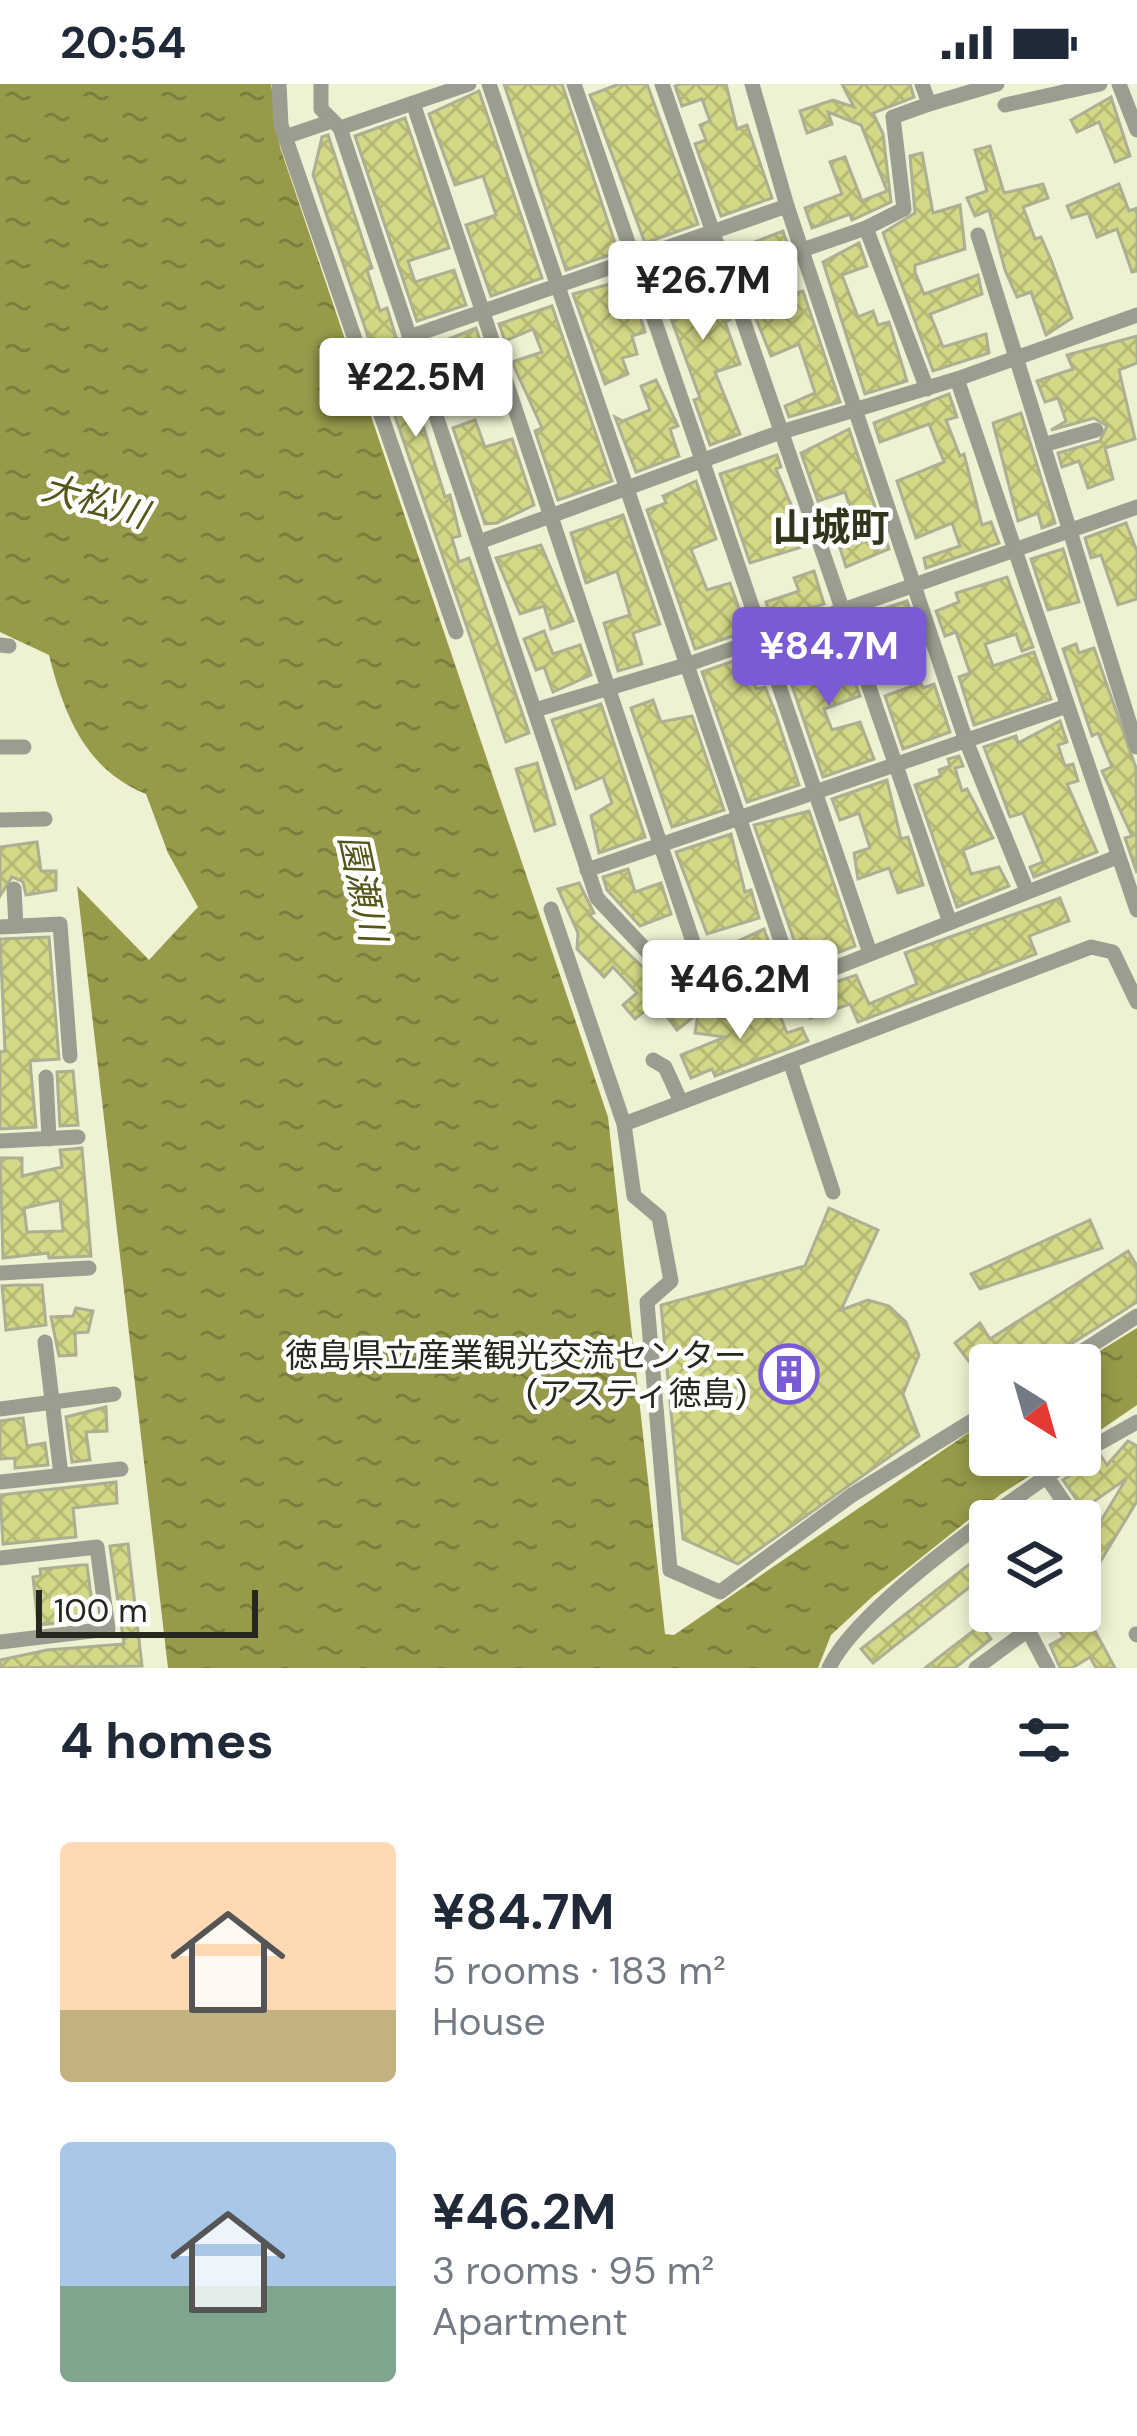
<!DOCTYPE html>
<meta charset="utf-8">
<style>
body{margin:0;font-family:"DM Sans","Noto Sans JP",sans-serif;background:#f2f2f3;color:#1f2937;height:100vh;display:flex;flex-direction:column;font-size:45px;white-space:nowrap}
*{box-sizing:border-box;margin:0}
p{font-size:39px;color:#747a83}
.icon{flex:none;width:66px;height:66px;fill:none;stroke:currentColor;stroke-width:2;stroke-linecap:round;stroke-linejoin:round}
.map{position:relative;height:1584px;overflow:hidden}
.panel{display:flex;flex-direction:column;background:#fff;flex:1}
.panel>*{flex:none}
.needle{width:78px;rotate:143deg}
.fabs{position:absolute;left:969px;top:1260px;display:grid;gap:24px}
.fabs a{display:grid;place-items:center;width:132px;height:132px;border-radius:12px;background:#fff;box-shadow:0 6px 18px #0003;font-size:60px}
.scale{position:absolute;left:36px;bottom:30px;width:222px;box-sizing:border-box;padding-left:12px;border:6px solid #27281d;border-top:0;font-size:33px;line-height:42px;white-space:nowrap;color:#27281d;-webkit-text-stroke:9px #fff;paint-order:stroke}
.price{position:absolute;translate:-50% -102px;padding:0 27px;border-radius:12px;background:#fff;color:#222;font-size:39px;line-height:78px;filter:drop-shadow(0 3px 6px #0008)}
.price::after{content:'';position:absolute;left:50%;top:72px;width:36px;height:27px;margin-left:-18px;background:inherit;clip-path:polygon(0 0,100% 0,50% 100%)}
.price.active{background:#7b5bd5;color:#fff}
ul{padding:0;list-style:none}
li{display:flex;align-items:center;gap:36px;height:300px;padding:0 60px}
li span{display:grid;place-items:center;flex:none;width:336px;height:240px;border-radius:12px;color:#555}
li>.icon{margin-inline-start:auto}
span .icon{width:144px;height:144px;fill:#fffc;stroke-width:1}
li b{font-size:51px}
h2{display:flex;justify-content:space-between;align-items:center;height:144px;padding:0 60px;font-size:51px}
.status{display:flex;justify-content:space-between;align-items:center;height:84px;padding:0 60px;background:#fff;direction:ltr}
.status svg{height:33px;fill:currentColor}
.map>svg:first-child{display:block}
.water{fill:url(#water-ripples)}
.building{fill:url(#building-cross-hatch);stroke:#adaf93;stroke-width:3;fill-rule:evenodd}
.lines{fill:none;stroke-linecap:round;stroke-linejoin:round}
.minor{stroke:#9c9d90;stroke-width:15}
.labels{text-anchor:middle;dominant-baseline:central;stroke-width:9;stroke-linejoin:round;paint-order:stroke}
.poi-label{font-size:33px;fill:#27281d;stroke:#fff;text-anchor:end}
.water-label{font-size:36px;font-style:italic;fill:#54561a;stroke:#fff}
.quarter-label{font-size:39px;font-weight:bold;fill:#32341c;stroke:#fff}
</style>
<div class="status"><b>20:54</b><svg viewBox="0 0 49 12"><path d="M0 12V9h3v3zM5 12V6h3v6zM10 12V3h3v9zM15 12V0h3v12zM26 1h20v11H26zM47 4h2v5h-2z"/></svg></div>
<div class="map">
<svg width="1137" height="1584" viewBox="0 0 1137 1584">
<defs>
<pattern id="water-ripples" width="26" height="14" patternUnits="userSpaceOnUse" patternTransform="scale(3)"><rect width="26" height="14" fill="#969a49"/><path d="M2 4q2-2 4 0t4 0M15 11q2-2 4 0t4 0" fill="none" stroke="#7a7e3c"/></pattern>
<pattern id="building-cross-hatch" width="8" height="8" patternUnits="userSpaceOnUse" patternTransform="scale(3)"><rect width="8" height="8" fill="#d3d886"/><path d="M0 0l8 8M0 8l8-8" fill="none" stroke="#b5b973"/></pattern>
</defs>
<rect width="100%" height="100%" fill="#eef1d2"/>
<g class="water">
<path d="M 0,0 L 271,0 L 280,63 L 608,1033 L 665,1550 L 674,1551 L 990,1334 L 990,1371 L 1062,1371 L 1001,1410 L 873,1512 L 831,1551 L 818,1584 L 168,1584 L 77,802 L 149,876 L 198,823 L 168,769 L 146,710 C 86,686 64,631 49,571 L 0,548 Z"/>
<path d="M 1137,1244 L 1137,1321 L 1080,1360 L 1077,1281 Z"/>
</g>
<g class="building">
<path d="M 504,0 L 562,0 L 618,168 L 566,186 Z"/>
<path d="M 619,0 L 647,0 L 698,140 L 645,159 L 590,11 Z"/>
<path d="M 680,0 L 726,0 L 737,45 L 747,41 L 772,114 L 721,132 L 695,60 L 706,56 L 700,41 L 710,37 L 702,15 L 682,22 L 675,2 Z"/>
<path d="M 842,0 L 910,0 L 914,13 L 873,29 L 883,50 L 891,118 L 852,136 L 850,130 L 812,144 L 805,124 L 842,110 L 830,78 L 845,73 L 862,117 L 887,107 L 861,41 L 828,28 L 832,40 L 807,49 L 800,27 L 833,16 L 854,23 Z"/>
<path d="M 479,7 L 542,194 L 491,212 L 466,141 L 496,131 L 483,92 L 455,101 L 429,30 Z"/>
<path d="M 1111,13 L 1130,72 L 1115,78 L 1099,38 L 1077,48 L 1071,36 Z"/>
<path d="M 405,34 L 449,164 L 408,177 L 415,198 L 454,186 L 466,221 L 417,237 L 355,52 Z"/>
<path d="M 328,51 L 372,184 L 367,186 L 380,227 L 387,224 L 445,413 L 450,411 L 460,452 L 452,454 L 459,478 L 469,474 L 529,649 L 506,658 L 313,91 L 322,53 Z"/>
<path d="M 990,62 L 1004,109 L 1043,100 L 1048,114 L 1023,123 L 1035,155 L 1041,153 L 1051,176 L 1072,234 L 1046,251 L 1031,208 L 1017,213 L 1005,186 L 989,126 L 975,132 L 967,114 L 987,107 L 975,66 Z"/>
<path d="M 922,69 L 933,129 L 960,121 L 965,165 L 915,181 L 915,188 L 924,210 L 978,191 L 982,210 L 930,230 L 943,263 L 986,250 L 989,269 L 933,287 L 883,149 L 915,129 L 910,72 Z"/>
<path d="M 1119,100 L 1129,127 L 1137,124 L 1137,187 L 1132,188 L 1117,145 L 1097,153 L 1088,129 L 1072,134 L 1067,122 Z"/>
<path d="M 783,147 L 793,177 L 763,187 L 775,215 L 803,207 L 840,318 L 789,333 L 785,322 L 815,309 L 799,260 L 771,272 L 751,222 L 756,220 L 746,191 L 741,193 L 732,167 Z"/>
<path d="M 859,159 L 867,182 L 842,191 L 858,233 L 873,227 L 878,241 L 889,238 L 907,297 L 865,310 L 823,178 Z"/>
<path d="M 710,176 L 714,188 L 709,190 L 730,236 L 725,238 L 740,280 L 715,288 L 740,350 L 710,361 L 694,316 L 700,314 L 657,196 Z"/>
<path d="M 628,195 L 645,248 L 632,252 L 637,270 L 622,274 L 628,290 L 605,300 L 573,210 Z"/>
<path d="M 552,222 L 612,397 L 558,416 L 535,347 L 542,344 L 512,278 L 542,268 L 533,245 L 505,257 L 499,240 Z"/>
<path d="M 476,244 L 483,267 L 434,288 L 426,264 Z"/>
<path d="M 1137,252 L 1137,279 L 1119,286 L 1135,355 L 1105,364 L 1113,395 L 1088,404 L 1079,377 L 1062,383 L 1058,369 L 1100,357 L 1107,342 L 1094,334 L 1051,346 L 1066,337 L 1058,314 L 1045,318 L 1037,297 L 1073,285 L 1067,271 Z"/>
<path d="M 488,285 L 497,319 L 477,326 L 463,293 Z"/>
<path d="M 656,296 L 678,342 L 670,345 L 679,372 L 636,388 L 615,333 L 623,337 L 650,326 L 641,302 Z"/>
<path d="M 949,310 L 957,333 L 946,336 L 960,372 L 964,370 L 982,441 L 991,438 L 999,459 L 926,484 L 924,474 L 960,462 L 952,439 L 916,454 L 897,397 L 944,378 L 929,340 L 880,358 L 874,339 Z"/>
<path d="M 1021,329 L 1055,439 L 1042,444 L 1038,429 L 1018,437 L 993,339 Z"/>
<path d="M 475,336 L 485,363 L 512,355 L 534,421 L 497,439 L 485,440 L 453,344 Z"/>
<path d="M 849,345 L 889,465 L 846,483 L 840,464 L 861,457 L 845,408 L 818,417 L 801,369 Z"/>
<path d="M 777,371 L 781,383 L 776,385 L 808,461 L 750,479 L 720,390 Z"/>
<path d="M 696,397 L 716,455 L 691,465 L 707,506 L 730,499 L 747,547 L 695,565 L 647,426 L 666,419 L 663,412 Z"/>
<path d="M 623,431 L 660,540 L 633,549 L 642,580 L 618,587 L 604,539 L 630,531 L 617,487 L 586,499 L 571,449 Z"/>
<path d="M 1126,439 L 1137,467 L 1137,515 L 1118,521 L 1101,471 L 1091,474 L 1085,454 Z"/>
<path d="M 541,461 L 573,537 L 551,545 L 544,522 L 520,530 L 496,474 Z"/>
<path d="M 1063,465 L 1079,518 L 1048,526 L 1031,475 Z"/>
<path d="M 814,487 L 824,520 L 772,536 L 766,518 L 799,507 L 794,494 Z"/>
<path d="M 1007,493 L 1033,563 L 1022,567 L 1016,550 L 985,560 L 993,582 L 1034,568 L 1051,615 L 974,641 L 959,593 L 970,589 L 956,548 L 945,552 L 936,527 L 959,518 L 956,509 Z"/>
<path d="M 907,517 L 921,560 L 873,577 L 862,545 L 890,536 L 886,524 Z"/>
<path d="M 544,547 L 553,570 L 580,561 L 591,591 L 553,608 L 544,583 L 536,586 L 524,555 Z"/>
<path d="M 838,553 L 860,612 L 824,625 L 832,646 L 860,638 L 874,675 L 823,693 L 786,584 L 828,567 L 825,558 Z"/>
<path d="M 1076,560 L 1079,569 L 1094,564 L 1136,684 L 1137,789 L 1125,754 L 1132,752 L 1102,687 L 1112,683 L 1098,649 L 1092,652 L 1063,565 Z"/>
<path d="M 748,572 L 756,605 L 765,603 L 774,625 L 799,701 L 747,718 L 702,588 Z"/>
<path d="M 921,599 L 923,604 L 934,600 L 950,648 L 903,665 L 885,612 Z"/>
<path d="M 653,616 L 661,638 L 692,632 L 724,726 L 672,743 L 631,624 Z"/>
<path d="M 601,620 L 645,753 L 599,769 L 591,732 L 612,719 L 603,693 L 576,705 L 552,636 Z"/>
<path d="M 1060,637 L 1067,658 L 1058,661 L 1065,682 L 1073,680 L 1078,697 L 1067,700 L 1097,768 L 1034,793 L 1030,783 L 1043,778 L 1023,729 L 1010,733 L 984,663 L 1016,652 L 1018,659 Z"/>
<path d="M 959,672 L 963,682 L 955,684 L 962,707 L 967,705 L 993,754 L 963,766 L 971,790 L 999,783 L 1009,802 L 957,823 L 915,701 L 941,692 L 939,686 L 950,682 L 948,675 Z"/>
<path d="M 537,679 L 555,740 L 535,747 L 516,685 Z"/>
<path d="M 887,696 L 901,755 L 908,753 L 923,801 L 898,809 L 889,784 L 858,795 L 854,769 L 870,764 L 859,729 L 840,736 L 832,715 Z"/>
<path d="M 809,727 L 855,862 L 803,882 L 754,741 Z"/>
<path d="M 731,750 L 745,808 L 751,806 L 759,834 L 707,850 L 676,768 Z"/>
<path d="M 37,758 L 41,787 L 56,787 L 56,806 L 26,811 L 23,798 L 12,793 L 0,812 L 0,763 Z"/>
<path d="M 628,785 L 635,808 L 661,799 L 671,830 L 640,842 L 607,806 L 603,793 Z"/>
<path d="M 579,799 L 594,829 L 589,831 L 663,903 L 679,924 L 670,927 L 697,930 L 677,946 L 656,918 L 635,935 L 623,921 L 637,909 L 613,883 L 604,893 L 577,865 L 578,849 L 558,805 Z"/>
<path d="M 1060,814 L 1069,837 L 1029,852 L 1036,870 L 858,938 L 850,920 L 810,934 L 804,915 L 817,911 L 815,905 L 856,891 L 869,920 L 917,900 L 905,869 Z"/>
<path d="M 764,845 L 780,892 L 722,906 L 717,892 L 724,888 L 715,868 Z"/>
<path d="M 49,853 L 59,975 L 30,977 L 36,1043 L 0,1045 L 0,968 L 5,967 L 0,855 Z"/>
<path d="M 776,922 L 787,949 L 802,944 L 808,957 L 715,992 L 712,985 L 691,994 L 681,971 L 725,953 L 695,949 L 698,930 L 738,936 Z"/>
<path d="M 73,987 L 78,1041 L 60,1042 L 57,988 Z"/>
<path d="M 82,1064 L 91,1172 L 49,1174 L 48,1169 L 3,1174 L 0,1074 L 22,1074 L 22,1092 L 62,1083 L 60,1066 ZM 60,1116 L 63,1147 L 27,1148 L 24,1124 Z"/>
<path d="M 829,1124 L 878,1146 L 841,1226 L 868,1216 L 889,1222 L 906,1238 L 919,1271 L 903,1310 L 919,1352 L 738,1480 L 683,1455 L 661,1221 L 805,1182 Z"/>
<path d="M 1090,1136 L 1102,1164 L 980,1205 L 971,1190 Z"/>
<path d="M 1128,1167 L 1137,1182 L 1137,1218 L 1038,1281 L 990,1281 L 990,1305 L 955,1259 L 980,1239 L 990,1255 Z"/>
<path d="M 17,1201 L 42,1201 L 46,1241 L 6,1246 L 2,1202 Z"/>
<path d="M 76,1224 L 93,1227 L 88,1248 L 75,1249 L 76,1271 L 59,1272 L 51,1233 L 73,1232 Z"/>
<path d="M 106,1323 L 107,1347 L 86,1348 L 90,1376 L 72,1378 L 66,1333 Z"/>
<path d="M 23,1334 L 27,1362 L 45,1359 L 48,1381 L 15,1384 L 15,1374 L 0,1375 L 0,1337 Z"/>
<path d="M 1128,1357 L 1137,1362 L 1137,1417 L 1088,1498 L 1080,1493 L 1080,1472 L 1126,1395 L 1083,1425 L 1063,1396 L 1101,1372 L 1107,1381 Z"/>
<path d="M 116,1398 L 117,1419 L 73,1424 L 76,1453 L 3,1460 L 0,1411 Z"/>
<path d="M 128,1460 L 142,1582 L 0,1584 L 0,1576 L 47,1566 L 124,1560 L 110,1462 Z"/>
<path d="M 990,1464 L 990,1487 L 873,1579 L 861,1565 Z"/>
<path d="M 81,1481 L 87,1481 L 94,1535 L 38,1541 L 33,1493 L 41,1492 L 40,1485 Z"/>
<path d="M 1056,1527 L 1067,1527 L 1077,1540 L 1088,1534 L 1115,1584 L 1096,1584 L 1090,1573 L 1072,1584 L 1060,1584 L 1050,1561 L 1064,1553 L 1049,1533 Z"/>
<path d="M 981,1541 L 991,1555 L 955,1584 L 925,1584 Z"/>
</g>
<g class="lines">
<g class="minor">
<path d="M 279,0 L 281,41 L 456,548"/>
<path d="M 321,0 L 321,25 L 340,44 L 597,814 L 692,915 L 714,921 L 766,911 L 1117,773"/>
<path d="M 489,0 L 795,898"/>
<path d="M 574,0 L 869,866"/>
<path d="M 662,0 L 949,836"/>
<path d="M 1119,0 L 1137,46"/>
<path d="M 413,19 L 714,921"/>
<path d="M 929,20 L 997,0"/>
<path d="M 1005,21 L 1100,0"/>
<path d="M 340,44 L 469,0"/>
<path d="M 285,53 L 332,37"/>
<path d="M 787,122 L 966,657 L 1027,807"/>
<path d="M 866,144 L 904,125 L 893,33 L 929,20 L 922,0"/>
<path d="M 978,151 L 1137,663"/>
<path d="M 802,166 L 866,144 L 927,305"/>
<path d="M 1137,231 L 957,295 L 1137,826"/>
<path d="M 409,253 L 787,122 L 752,0"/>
<path d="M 1043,361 L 1096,346"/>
<path d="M 479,458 L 778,349 L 957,295"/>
<path d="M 0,561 L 9,562"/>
<path d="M 535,626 L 686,581 L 1137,423"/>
<path d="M 0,663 L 24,663"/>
<path d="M 0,736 L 45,735"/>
<path d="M 587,786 L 1067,622"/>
<path d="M 14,805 L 16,842"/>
<path d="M 551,825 L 624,1040 L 634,1112 L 659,1133 L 671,1197 L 647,1218 L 670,1486 L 720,1508 L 852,1411 L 990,1326"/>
<path d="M 0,843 L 60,840 L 70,972"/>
<path d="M 653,976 L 665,983 L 681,1018"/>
<path d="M 790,977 L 833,1108"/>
<path d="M 46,993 L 49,1055"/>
<path d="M 624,1040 L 1091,863 L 1113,868 L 1137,918"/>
<path d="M 0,1057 L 78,1053"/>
<path d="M 0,1189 L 89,1184"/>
<path d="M 45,1258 L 61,1391"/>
<path d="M 1061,1281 L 1137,1232"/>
<path d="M 0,1325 L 114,1310"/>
<path d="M 1080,1370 L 1137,1338"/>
<path d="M 1046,1392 L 1077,1437"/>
<path d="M 0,1398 L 121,1385"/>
<path d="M 0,1474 L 97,1463 L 108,1545 L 0,1558"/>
<path d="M 1038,1527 L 1028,1546 L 1048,1584"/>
<path d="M 1136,1550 L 1137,1551"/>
<path d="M 829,1584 C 858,1521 1016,1413 1078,1371"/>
<path d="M 976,1584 L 1028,1546"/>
</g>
</g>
<defs>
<g id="building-ring" transform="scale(3)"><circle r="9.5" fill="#fff" stroke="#7b5bd5" stroke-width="1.5"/><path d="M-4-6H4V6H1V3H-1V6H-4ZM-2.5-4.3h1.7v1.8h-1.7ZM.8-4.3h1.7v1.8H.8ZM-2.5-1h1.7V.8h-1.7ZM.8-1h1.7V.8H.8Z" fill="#7b5bd5"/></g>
</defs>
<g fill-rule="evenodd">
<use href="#building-ring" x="789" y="1290"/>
</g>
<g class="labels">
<g class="poi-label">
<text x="747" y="1271">徳島県立産業観光交流センター<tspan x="747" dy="38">(アスティ徳島)</tspan></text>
</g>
<g class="water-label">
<text transform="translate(95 417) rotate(16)">大松川</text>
<text transform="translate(363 804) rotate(78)">園瀬川</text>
</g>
<g class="quarter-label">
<text x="831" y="443">山城町</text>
</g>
</g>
</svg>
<div class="fabs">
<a><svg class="needle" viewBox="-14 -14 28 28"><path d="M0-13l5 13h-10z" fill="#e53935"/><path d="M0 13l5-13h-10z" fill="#747a83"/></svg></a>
<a><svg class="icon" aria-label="layers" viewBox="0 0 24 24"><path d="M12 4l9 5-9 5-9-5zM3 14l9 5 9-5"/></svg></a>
</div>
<div class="scale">100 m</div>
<b class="price" style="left:703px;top:259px">¥26.7M</b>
<b class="price" style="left:416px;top:356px">¥22.5M</b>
<b class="price active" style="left:829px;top:625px">¥84.7M</b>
<b class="price" style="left:740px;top:958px">¥46.2M</b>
</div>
<section class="panel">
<h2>4 homes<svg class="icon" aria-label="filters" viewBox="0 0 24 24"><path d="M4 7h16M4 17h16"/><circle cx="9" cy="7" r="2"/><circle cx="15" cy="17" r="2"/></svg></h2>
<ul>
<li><span style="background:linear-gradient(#ffd9b3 70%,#c2b280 0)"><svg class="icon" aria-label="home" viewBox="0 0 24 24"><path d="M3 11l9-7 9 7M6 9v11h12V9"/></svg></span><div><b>¥84.7M</b><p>5 rooms · 183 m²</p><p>House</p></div></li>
<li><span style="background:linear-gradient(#a9c7e8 60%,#7fa58c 0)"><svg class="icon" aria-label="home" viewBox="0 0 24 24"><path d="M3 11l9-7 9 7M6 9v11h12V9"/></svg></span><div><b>¥46.2M</b><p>3 rooms · 95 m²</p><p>Apartment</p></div></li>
</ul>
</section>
